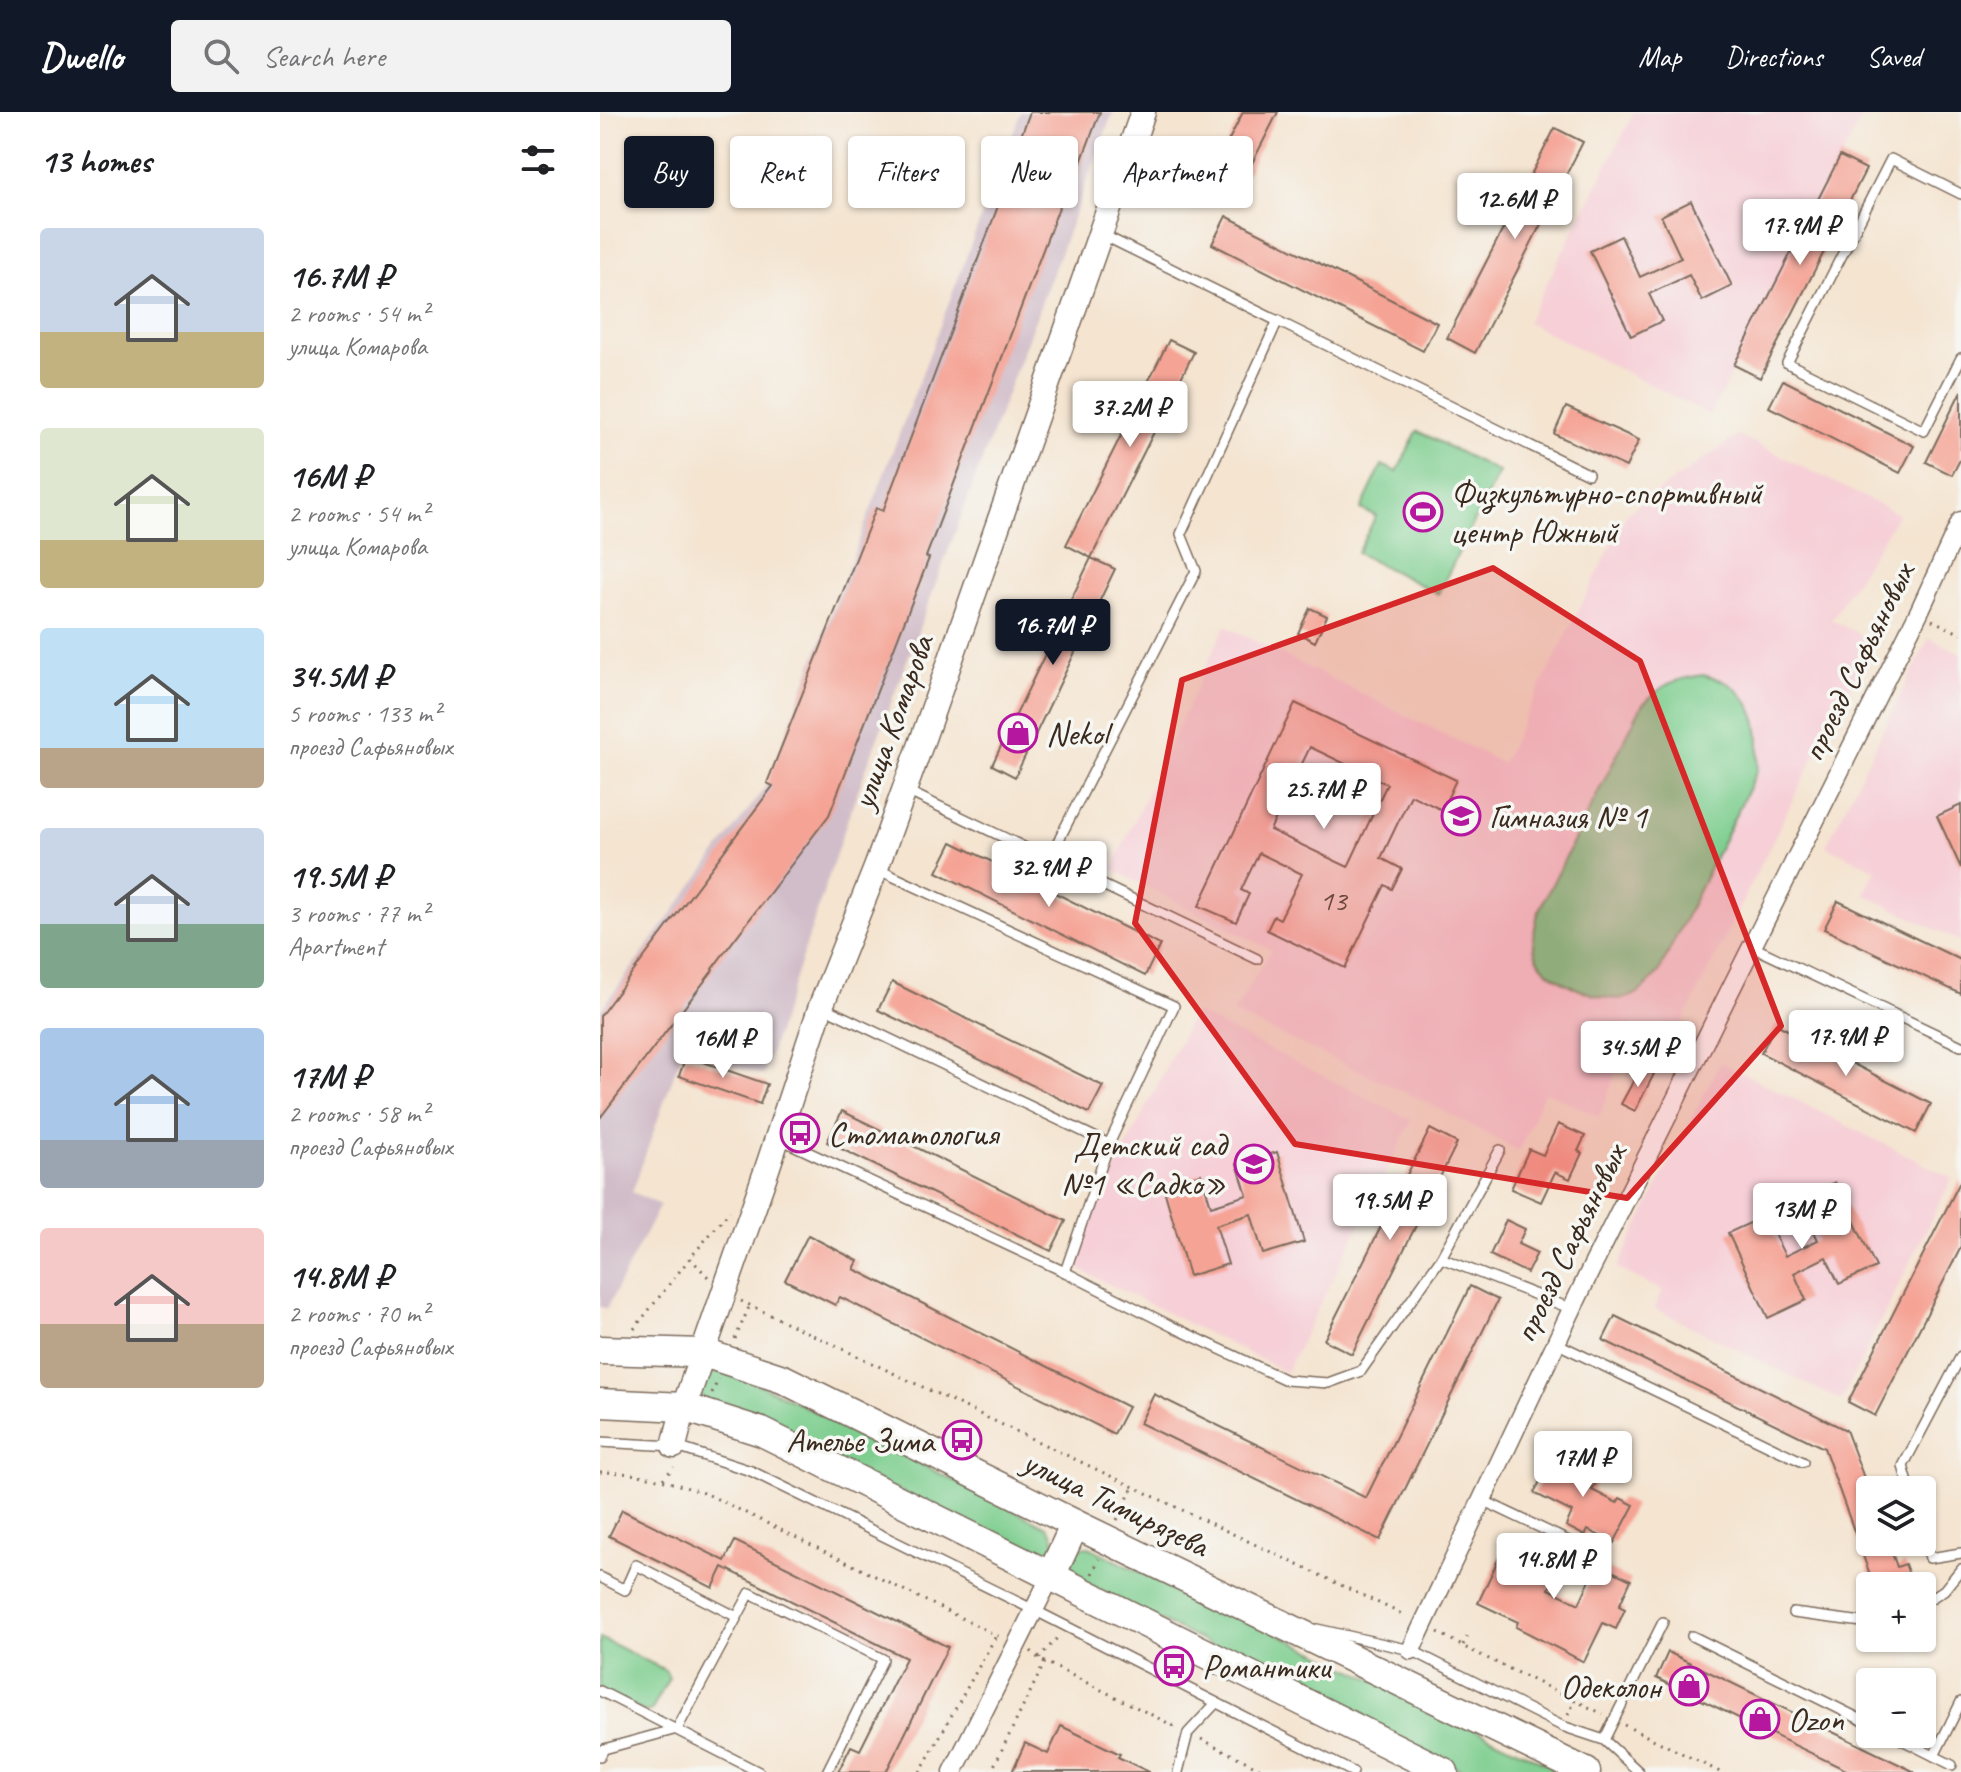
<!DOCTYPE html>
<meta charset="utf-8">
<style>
body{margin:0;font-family:Caveat,sans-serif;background:#f2f2f2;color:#202124;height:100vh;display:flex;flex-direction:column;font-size:30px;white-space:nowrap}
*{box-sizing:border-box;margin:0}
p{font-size:26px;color:#757577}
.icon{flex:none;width:44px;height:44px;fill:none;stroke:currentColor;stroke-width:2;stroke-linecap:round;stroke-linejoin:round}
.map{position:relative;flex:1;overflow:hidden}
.drawer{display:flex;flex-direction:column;background:#fff;width:600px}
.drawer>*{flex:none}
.top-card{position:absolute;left:24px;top:24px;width:760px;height:72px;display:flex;gap:16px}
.tools{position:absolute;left:1256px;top:1364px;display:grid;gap:16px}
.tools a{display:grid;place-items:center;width:80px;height:80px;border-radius:8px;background:#fff;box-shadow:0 2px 6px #0004;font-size:40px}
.price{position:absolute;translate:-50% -68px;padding:0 18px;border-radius:8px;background:#fff;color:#222;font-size:26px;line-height:52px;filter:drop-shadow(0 2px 4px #0008)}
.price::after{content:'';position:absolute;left:50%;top:48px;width:24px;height:18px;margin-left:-12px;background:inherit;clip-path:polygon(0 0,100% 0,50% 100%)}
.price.selected{background:#111827;color:#fff}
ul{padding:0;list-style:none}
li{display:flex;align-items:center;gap:24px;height:200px;padding:0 40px}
li span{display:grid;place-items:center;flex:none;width:224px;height:160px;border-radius:8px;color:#555}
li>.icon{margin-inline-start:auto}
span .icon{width:96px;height:96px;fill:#fffc;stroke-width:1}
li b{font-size:34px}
h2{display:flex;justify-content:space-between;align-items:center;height:96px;padding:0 40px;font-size:34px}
.tag{padding:0 28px;border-radius:8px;background:#fff;box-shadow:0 2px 6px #0004;font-size:28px;line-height:72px}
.tag.selected{background:#111827;color:#fff}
header{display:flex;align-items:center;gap:48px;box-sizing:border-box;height:112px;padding:0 40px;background:#111827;color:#fff}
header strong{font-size:38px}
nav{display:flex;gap:44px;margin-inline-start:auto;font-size:28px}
.search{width:560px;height:72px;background:#f2f2f2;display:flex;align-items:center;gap:20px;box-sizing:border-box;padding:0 28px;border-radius:8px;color:#757577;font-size:30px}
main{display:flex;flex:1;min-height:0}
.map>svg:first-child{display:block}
.built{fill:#f6cfd7}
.industrial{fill:#d1bdc9}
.green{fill:#7ece8f;stroke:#5c7c56;stroke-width:2}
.building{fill:#f5a394;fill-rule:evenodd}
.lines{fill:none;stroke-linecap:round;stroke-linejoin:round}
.lane-casing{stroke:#7c6b5c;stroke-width:12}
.street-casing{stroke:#7c6b5c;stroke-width:21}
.secondary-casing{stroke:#7c6b5c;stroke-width:27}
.primary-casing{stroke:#7c6b5c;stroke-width:31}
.path{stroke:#7c6b5c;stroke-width:3;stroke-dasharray:2 6;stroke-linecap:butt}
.lane{stroke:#fff;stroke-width:9}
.street{stroke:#fff;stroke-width:18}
.secondary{stroke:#fff;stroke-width:24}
.primary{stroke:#fff;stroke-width:28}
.marked{fill:#d62828;fill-opacity:0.2;stroke:#d62828;stroke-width:6;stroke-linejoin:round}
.labels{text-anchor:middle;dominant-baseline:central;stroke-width:7;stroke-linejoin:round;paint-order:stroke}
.number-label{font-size:30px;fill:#6a483c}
.poi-label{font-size:34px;fill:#3b2a1e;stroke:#f6f6f2;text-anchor:start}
.street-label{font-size:34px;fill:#3b2a1e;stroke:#f6f6f2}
</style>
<header>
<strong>Dwello</strong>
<div class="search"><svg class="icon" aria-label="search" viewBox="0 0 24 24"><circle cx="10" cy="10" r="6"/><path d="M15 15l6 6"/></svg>Search here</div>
<nav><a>Map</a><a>Directions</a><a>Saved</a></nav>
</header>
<main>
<section class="drawer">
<h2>13 homes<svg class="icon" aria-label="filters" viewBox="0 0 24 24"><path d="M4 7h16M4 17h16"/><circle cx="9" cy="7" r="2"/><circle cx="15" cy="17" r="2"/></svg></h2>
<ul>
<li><span style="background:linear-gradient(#c9d6e8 65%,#c2b280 0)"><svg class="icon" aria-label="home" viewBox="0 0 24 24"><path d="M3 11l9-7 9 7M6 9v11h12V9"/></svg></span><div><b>16.7M ₽</b><p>2 rooms · 54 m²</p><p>улица Комарова</p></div></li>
<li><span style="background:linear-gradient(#dfe7d0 70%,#c2b280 0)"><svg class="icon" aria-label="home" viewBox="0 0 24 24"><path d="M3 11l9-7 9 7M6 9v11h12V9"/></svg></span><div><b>16M ₽</b><p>2 rooms · 54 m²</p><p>улица Комарова</p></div></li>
<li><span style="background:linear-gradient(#bfe0f5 75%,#b9a48a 0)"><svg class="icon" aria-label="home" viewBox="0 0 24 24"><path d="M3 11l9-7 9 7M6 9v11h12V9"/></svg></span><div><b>34.5M ₽</b><p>5 rooms · 133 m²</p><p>проезд Сафьяновых</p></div></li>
<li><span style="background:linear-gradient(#c9d6e8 60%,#7fa58c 0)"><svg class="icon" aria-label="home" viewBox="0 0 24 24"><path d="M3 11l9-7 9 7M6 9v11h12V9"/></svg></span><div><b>19.5M ₽</b><p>3 rooms · 77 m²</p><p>Apartment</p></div></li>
<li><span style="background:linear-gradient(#a9c7e8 70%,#9aa5b1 0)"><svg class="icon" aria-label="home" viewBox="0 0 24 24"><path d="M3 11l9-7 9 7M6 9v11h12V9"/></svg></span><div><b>17M ₽</b><p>2 rooms · 58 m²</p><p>проезд Сафьяновых</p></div></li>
<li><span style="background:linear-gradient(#f6c9c9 60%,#b9a48a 0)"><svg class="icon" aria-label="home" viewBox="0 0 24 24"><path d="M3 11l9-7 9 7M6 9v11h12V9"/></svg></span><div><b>14.8M ₽</b><p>2 rooms · 70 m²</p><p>проезд Сафьяновых</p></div></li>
</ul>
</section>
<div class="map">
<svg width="1361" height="1660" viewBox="0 0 1361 1660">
<rect width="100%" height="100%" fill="#f6f6f2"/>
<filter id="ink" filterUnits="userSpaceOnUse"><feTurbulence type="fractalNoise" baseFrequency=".0125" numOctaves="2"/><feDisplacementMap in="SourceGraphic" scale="16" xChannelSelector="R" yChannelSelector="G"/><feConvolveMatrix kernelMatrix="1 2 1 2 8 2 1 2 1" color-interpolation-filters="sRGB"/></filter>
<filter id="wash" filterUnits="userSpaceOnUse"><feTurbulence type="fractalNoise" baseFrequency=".006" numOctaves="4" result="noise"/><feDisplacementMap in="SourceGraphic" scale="32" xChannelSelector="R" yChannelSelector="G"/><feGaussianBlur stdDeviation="1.8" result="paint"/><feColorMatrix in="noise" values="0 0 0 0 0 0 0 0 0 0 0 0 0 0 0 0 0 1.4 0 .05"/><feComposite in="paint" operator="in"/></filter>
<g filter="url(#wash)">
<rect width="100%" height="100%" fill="#f4e4d0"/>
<g class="built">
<path d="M 1034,0 L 1261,0 L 1264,1 L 1110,303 L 927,210 Z"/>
<path d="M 1139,323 L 1298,402 L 1231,508 L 1272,528 L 1073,930 L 1035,911 L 999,1005 L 945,979 L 919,1039 L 824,989 L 633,901 L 671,838 L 512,757 L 625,514 L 902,651 L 1028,400 Z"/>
<path d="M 1329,526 L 1361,541 L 1361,830 L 1264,782 L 1276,758 L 1226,734 Z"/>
<path d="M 594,900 L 812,1008 L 686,1260 L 477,1156 L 495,1097 Z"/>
<path d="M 1120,950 L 1352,1066 L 1241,1289 L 1054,1196 L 1063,1179 L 1017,1156 Z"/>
</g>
<path class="industrial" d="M 421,0 L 513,0 L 250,700 L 163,963 L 83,937 L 32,1080 L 60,1093 L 7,1196 L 0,1195 L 0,899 L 166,674 Z"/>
<g class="green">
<path d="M 817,319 L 899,360 L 838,482 L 757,441 L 776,404 L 761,397 L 782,353 L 797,360 Z"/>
<path d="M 1103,563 C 1111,566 1121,567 1128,571 C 1160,593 1162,623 1157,659 L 1059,860 C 1050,870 1040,883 1026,886 C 1002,891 949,869 938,847 C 930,833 935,813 939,798 L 1042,593 C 1064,571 1072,568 1103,563 Z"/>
<path d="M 112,1258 L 160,1273 L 190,1287 L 447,1415 L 453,1423 L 455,1432 L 447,1440 L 439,1443 L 104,1290 L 98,1279 L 104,1261 Z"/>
<path d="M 489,1435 L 559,1470 L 580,1474 L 963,1660 L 866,1660 L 483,1470 L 474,1464 L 469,1455 L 478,1436 Z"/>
<path d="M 0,1526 L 65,1558 L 69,1566 L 52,1598 L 45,1600 L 0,1578 Z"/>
</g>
<g id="blocks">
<g class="building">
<path d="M 430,0 L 500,0 L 467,87 L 463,85 L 326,445 L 329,446 L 229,703 L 112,857 L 113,858 L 0,1006 L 0,904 L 173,674 L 167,671 L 276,396 L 283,399 L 415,49 L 412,48 Z"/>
<path d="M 643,0 L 678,0 L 634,87 L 606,73 Z"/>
<path d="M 955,16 L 983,30 L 875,241 L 847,226 Z"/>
<path d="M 1240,44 L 1266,57 L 1160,266 L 1134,253 Z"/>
<path d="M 1091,89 L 1132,174 L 1102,189 L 1089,163 L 1049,182 L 1062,209 L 1031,224 L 990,139 L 1021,124 L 1040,165 L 1081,146 L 1061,104 Z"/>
<path d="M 626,104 L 837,211 L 823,239 L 612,132 Z"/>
<path d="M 569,228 L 594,240 L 491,446 L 466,433 Z"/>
<path d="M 1183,268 L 1314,334 L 1300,361 L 1169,295 Z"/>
<path d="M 1361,279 L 1361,346 L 1352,363 L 1326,350 Z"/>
<path d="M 966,295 L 1039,328 L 1026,355 L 954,322 Z"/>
<path d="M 491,446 L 515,457 L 415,665 L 392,653 Z"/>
<path d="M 710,496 L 727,504 L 715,530 L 698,521 Z"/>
<path d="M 695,591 L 856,668 L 842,698 L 811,683 L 781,746 L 802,757 L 792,777 L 785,773 L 745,856 L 667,818 L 674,804 L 680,807 L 702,762 L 659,741 L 641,778 L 649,782 L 636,810 L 599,794 ZM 710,635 L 787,672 L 748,755 L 670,718 Z"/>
<path d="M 1361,693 L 1361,756 L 1337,704 Z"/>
<path d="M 352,730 L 560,833 L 545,864 L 337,760 Z"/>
<path d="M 1238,789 L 1361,848 L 1361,882 L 1224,817 Z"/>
<path d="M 292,870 L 503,974 L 489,1001 L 278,898 Z"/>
<path d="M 1176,912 L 1331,992 L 1316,1021 L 1161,941 Z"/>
<path d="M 86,944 L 167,972 L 160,992 L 79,964 Z"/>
<path d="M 1041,955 L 1054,962 L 1035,999 L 1021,992 Z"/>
<path d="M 242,999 L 466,1109 L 451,1139 L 227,1030 Z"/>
<path d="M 958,1012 L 985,1024 L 978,1039 L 982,1041 L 970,1067 L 955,1060 L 941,1090 L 911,1077 L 929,1037 L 943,1043 Z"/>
<path d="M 830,1017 L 857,1031 L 752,1242 L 724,1228 Z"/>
<path d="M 677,1040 L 704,1130 L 663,1142 L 651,1102 L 616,1113 L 628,1152 L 589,1164 L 563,1074 L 601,1062 L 611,1094 L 647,1083 L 637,1052 Z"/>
<path d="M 1361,1068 L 1361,1135 L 1275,1304 L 1248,1290 Z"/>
<path d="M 1235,1070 L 1276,1155 L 1239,1172 L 1226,1145 L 1194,1161 L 1206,1188 L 1168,1206 L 1128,1121 L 1165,1104 L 1185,1144 L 1218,1128 L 1199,1087 Z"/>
<path d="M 906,1108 L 925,1117 L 918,1132 L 937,1141 L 927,1161 L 890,1143 Z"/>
<path d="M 208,1123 L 258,1149 L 254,1157 L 528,1295 L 514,1322 L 240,1185 L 235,1193 L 185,1168 Z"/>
<path d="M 870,1174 L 898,1188 L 780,1428 L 540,1311 L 554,1282 L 766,1386 Z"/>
<path d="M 1015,1204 L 1246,1318 L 1270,1382 L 1270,1430 L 1288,1430 L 1297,1455 L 1305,1452 L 1313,1474 L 1274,1474 L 1224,1336 L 1003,1228 Z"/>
<path d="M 954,1342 L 1000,1363 L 992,1378 L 1017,1391 L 1020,1386 L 1034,1393 L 1014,1431 L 988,1418 L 985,1424 L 966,1414 L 972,1400 L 934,1381 Z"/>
<path d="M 22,1398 L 125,1449 L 135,1429 L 348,1535 L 286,1660 L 238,1660 L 251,1634 L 260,1638 L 306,1546 L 123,1455 L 113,1476 L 9,1424 Z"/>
<path d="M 904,1435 L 961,1451 L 949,1477 L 979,1492 L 991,1466 L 986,1464 L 993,1450 L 1031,1468 L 1019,1494 L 1025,1497 L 1016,1517 L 1003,1511 L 984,1550 L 916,1515 L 918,1510 L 878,1491 Z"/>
<path d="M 1068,1540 L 1315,1660 L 1250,1660 L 1056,1566 Z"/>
<path d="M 461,1614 L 520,1642 L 518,1645 L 549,1660 L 412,1660 L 425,1631 L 448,1642 Z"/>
</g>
</g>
</g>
<g filter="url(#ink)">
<use href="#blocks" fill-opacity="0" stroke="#7c6b5c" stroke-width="2"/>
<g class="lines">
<g class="lane-casing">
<g id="lane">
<path d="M 1361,82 L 1291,47 L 1187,251 L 1324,319 L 1361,246"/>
<path d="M 503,123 L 988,362"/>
<path d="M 307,679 L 657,847"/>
<path d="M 449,747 L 596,459 L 581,422 L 678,208"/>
<path d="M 1151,834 L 1361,934"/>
<path d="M 223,895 L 509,1032"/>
<path d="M 178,1026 L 465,1160 L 509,1032 L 574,894 L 277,757"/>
<path d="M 841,1146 L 900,1038"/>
<path d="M 465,1160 L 573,1215 L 686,1268 L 728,1271 L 761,1259 L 841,1146 L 972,1197"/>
<path d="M 956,1231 L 1203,1350"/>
<path d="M 0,1330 L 74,1334 L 151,1359 L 434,1498 L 753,1660"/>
<path d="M 1310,1378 L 1303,1354 L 1361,1244"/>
<path d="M 882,1388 L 981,1435"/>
<path d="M 1322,1419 L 1330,1446 L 1361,1441"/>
<path d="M 0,1465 L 25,1478 L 36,1453 L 137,1505 L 150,1481 L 283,1547 L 227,1660"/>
<path d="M 1322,1492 L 1344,1478 L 1361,1457"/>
<path d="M 1193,1501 L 1270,1511"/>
<path d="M 717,1517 L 811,1538 L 962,1614 L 1004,1628 L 1039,1660"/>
<path d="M 1092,1524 L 1270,1612"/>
<path d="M 0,1579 L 159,1660"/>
<path d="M 1290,1622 L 1352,1653"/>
<path d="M 1004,1628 L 1063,1510"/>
<path d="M 0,1644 L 4,1637 L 77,1617 L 137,1505"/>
<path d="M 1334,1644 L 1361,1590"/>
<path d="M 578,1660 L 588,1621 L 616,1591"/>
</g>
</g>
<g class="street-casing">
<g id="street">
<path d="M 811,1538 L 989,1161 L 1319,500 L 1361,409"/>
<path d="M 353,1660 L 451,1464"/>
</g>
</g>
<g class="secondary-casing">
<path id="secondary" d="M 74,1334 L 84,1295 L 167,1057 L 221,894 L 276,756 L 321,632 L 543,0"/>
</g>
<g class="primary-casing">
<g id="primary">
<path d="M 0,1238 L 104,1241 L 183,1267 L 475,1412 L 986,1660"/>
<path d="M 0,1291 L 84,1295 L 162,1320 L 844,1660"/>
<path d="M 451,1464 L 475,1412"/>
</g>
</g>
<g class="path">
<path d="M 1332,508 L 1361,522"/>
<path d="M 90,1146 L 109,1166"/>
<path d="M 141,1189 L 806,1504"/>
<path d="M 34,1217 L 90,1146 L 130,1099"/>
<path d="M 135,1227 L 150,1193"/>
<path d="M 112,1282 L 118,1267"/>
<path d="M 0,1360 C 41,1360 71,1370 109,1383 L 400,1525"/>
<path d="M 63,1367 L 74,1355"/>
<path d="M 517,1408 L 533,1375"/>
<path d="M 492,1462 L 499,1447"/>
<path d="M 838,1520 L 862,1534 L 1003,1602"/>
<path d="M 863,1533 L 870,1519"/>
<path d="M 431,1539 L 439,1547 L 576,1615"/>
<path d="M 439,1546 L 458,1525"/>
<path d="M 968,1603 L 975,1589"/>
<path d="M 1024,1613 L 1120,1660"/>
<path d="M 601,1627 L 667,1660"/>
<path d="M 320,1660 L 396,1524"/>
<path d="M 391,1660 L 445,1550"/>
</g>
<use href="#lane" class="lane"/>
<use href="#street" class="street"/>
<use href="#secondary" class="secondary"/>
<use href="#primary" class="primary"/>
</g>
</g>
<path class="marked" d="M 893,456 L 1040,549 L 1181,914 L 1027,1086 L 695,1032 L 535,811 L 582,568 Z"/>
<defs>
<g id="stadium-ring" transform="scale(2)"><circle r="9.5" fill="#f6f6f2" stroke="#b5179e" stroke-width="1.5"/><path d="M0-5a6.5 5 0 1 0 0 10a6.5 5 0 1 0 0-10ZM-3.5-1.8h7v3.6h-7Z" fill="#b5179e"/></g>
<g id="shop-ring" transform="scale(2)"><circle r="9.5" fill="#f6f6f2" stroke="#b5179e" stroke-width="1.5"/><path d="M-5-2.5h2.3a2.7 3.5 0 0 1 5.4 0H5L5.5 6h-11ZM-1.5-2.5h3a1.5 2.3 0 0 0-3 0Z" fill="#b5179e"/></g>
<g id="school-ring" transform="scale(2)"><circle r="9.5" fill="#f6f6f2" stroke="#b5179e" stroke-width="1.5"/><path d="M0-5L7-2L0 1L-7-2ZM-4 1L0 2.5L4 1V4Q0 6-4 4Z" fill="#b5179e"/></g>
<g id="bus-ring" transform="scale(2)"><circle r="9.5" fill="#f6f6f2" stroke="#b5179e" stroke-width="1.5"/><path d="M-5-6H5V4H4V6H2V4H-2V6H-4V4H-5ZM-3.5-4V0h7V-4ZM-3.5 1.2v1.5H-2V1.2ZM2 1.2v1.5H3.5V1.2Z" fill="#b5179e"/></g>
</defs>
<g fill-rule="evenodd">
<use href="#stadium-ring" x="823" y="400"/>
<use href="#shop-ring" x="418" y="621"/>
<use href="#school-ring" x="861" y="704"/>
<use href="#bus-ring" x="200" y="1021"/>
<use href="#school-ring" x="654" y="1052"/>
<use href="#bus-ring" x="362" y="1328"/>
<use href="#bus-ring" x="574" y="1554"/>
<use href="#shop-ring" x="1089" y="1574"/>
<use href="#shop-ring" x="1160" y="1607"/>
</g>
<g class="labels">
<g class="number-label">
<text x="733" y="788">13</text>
</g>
<g class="poi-label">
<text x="851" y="380">Физкультурно-спортивный<tspan x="851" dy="39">центр Южный</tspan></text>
<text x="446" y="621">Nekol</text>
<text x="889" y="704">Гимназия № 1</text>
<text x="228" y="1021">Стоматология</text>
<text x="626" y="1032" text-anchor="end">Детский сад<tspan x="626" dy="39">№1 «Cадко»</tspan></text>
<text x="334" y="1328" text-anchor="end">Ателье Зима</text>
<text x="602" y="1554">Романтики</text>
<text x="1061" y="1574" text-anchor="end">Одеколон</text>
<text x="1188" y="1607">Ozon</text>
</g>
<g class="street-label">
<text transform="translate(1257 550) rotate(-64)">проезд Сафьяновых</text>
<text transform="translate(292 610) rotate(-70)">улица Комарова</text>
<text transform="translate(969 1131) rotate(-64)">проезд Сафьяновых</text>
<text transform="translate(516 1391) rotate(26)">улица Тимирязева</text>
</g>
</g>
</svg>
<div class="tools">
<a><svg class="icon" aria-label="layers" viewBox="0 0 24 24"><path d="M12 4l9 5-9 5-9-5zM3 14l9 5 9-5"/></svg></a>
<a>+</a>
<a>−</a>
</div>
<b class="price" style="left:915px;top:129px">12.6M ₽</b>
<b class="price" style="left:1200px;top:155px">17.9M ₽</b>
<b class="price" style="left:530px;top:337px">37.2M ₽</b>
<b class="price selected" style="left:453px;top:555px">16.7M ₽</b>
<b class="price" style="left:724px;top:719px">25.7M ₽</b>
<b class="price" style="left:449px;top:797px">32.9M ₽</b>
<b class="price" style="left:1246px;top:966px">17.9M ₽</b>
<b class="price" style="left:123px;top:968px">16M ₽</b>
<b class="price" style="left:1038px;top:977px">34.5M ₽</b>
<b class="price" style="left:790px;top:1130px">19.5M ₽</b>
<b class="price" style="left:1202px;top:1139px">13M ₽</b>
<b class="price" style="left:983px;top:1387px">17M ₽</b>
<b class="price" style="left:954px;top:1489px">14.8M ₽</b>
<div class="top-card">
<a class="tag selected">Buy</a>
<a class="tag">Rent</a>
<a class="tag">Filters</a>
<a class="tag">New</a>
<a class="tag">Apartment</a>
</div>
</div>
</main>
